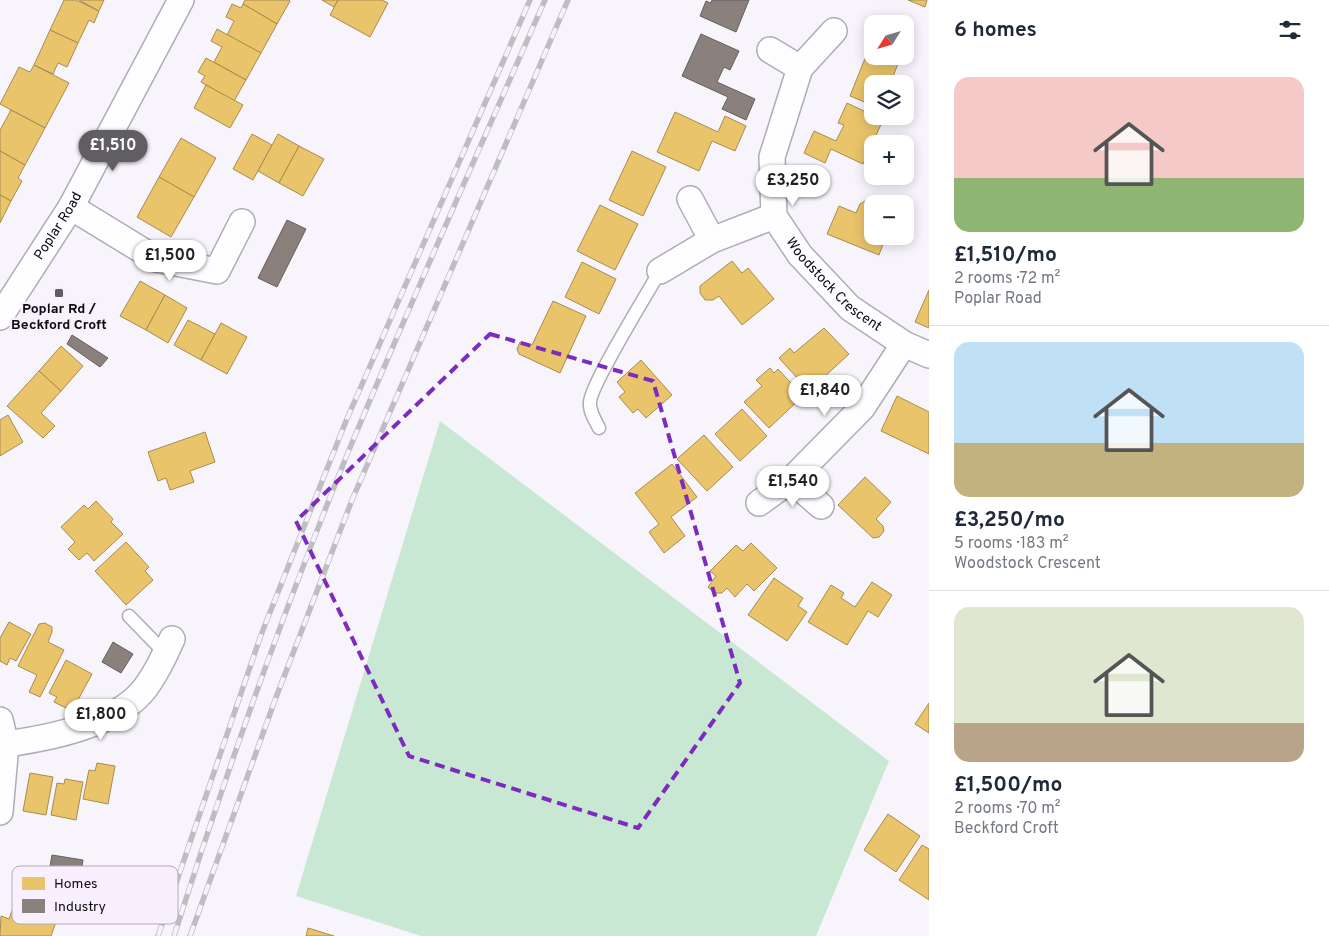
<!DOCTYPE html>
<meta charset="utf-8">
<style>
body{margin:0;font-family:Overpass,sans-serif;background:#f6f6f7;color:#1f2937;height:100vh;display:flex;flex-direction:column;font-size:19px;white-space:nowrap}
*{box-sizing:border-box;margin:0}
p{font-size:16px;color:#747a83}
.icon{flex:none;width:28px;height:28px;fill:none;stroke:currentColor;stroke-width:2;stroke-linecap:round;stroke-linejoin:round}
.map{position:relative;flex:1;overflow:hidden}
.details{display:flex;flex-direction:column;background:#fff;width:400px}
.details>*{flex:none}
.needle{width:32px;rotate:233deg}
.controls{position:absolute;left:864px;top:15px;display:grid;gap:10px}
.controls a{display:grid;place-items:center;width:50px;height:50px;border-radius:10px;background:#fff;box-shadow:0 2px 12px #0003;font-size:25px}
.price{position:absolute;translate:-50% -42px;padding:0 11px;border-radius:18px;background:#fff;color:#222;font-size:16px;line-height:32px;filter:drop-shadow(0 1px 2px #0008)}
.price::after{content:'';position:absolute;left:50%;top:30px;width:15px;height:11px;margin-left:-8px;background:inherit;clip-path:polygon(0 0,100% 0,50% 100%)}
.price.on{background:#605d63;color:#fff}
ul{padding:0;list-style:none}
li{display:grid;align-content:center;gap:10px;height:265px;padding:0 25px}
li+li{border-top:1px solid #e0e1e3}
li span{display:grid;place-items:center;height:155px;border-radius:15px;color:#555}
li>.icon{margin-inline-start:auto}
span .icon{width:90px;height:90px;fill:#fffc;stroke-width:1}
li b{font-size:21px}
h2{display:flex;justify-content:space-between;align-items:center;height:60px;padding:0 25px;font-size:21px}
main{display:flex;flex:1;min-height:0}
.map>svg:first-child{display:block}
.green{fill:#c9e8d4}
.homes{fill:#e9c46a;stroke:#a78c4f}
.industry{fill:#8a817c;stroke:#655e5c}
.lines{fill:none;stroke-linecap:round;stroke-linejoin:round}
.service-casing{stroke:#afacb2;stroke-width:15}
.minor-casing{stroke:#afacb2;stroke-width:28}
.service{stroke:#fefdff;stroke-width:12}
.minor{stroke:#fefdff;stroke-width:25}
.rail-casing{stroke:#bebdbf;stroke-width:5.5}
.rail{stroke:#f8f0ff;stroke-width:4;stroke-dasharray:11;stroke-linecap:butt}
.marked{fill:none;stroke:#7b2cbf;stroke-width:4;stroke-dasharray:10 6;stroke-linejoin:round}
.poi-dot{fill:#605d63;stroke:#f8f0ff;stroke-width:2}
.labels{text-anchor:middle;dominant-baseline:central;stroke-width:5;stroke-linejoin:round;paint-order:stroke}
.street-label{font-size:14px;fill:#0e0b10;stroke:#f8f0ff}
.poi-label{font-size:14px;font-weight:bold;fill:#0e0b10;stroke:#f8f0ff}
.key{fill:#f8f0ff;stroke:#b2abb7;stroke-width:1}
.key-label{font-size:14px;fill:#0e0b10}
</style>
<main>
<div class="map">
<svg width="929" height="936" viewBox="0 0 929 936">
<rect width="100%" height="100%" fill="#f8f4fc"/>
<path class="green" d="M 440,421 L 889,761 L 816,936 L 421,936 L 296,896 Z"/>
<g class="homes">
<path d="M 64,0 L 76,0 L 99,11 L 94,23 L 89,20 L 78,43 L 50,30 Z"/>
<path d="M 79,0 L 104,0 L 99,11 Z"/>
<path d="M 245,0 L 289,0 L 290,1 L 277,24 L 243,4 Z"/>
<path d="M 322,0 L 338,0 L 334,7 Z"/>
<path d="M 338,0 L 382,0 L 388,3 L 370,37 L 330,15 Z"/>
<path d="M 908,0 L 927,0 L 925,7 Z"/>
<path d="M 232,4 L 241,8 L 243,4 L 277,24 L 261,53 L 227,35 L 234,21 L 226,17 Z"/>
<path d="M 217,29 L 261,53 L 246,80 L 214,62 L 222,47 L 211,41 Z"/>
<path d="M 50,30 L 78,43 L 67,67 L 58,63 L 53,74 L 34,65 Z"/>
<path d="M 872,41 L 872,56 L 901,56 L 890,84 L 872,84 L 872,105 L 850,96 Z"/>
<path d="M 206,58 L 246,80 L 234,101 L 201,82 L 205,76 L 198,72 Z"/>
<path d="M 34,65 L 69,83 L 45,128 L 0,104 L 19,67 L 30,72 Z"/>
<path d="M 206,85 L 243,105 L 230,128 L 194,108 Z"/>
<path d="M 847,103 L 883,120 L 863,164 L 831,149 L 825,163 L 804,153 L 814,131 L 836,141 L 844,125 L 838,123 Z"/>
<path d="M 11,110 L 45,128 L 25,165 L 0,151 L 0,130 Z"/>
<path d="M 675,112 L 718,132 L 725,116 L 746,126 L 735,151 L 712,141 L 699,171 L 657,152 Z"/>
<path d="M 252,134 L 272,145 L 253,180 L 233,169 Z"/>
<path d="M 278,134 L 299,146 L 279,183 L 258,171 Z"/>
<path d="M 181,138 L 216,158 L 194,197 L 159,177 Z"/>
<path d="M 299,146 L 324,159 L 303,196 L 279,183 Z"/>
<path d="M 0,151 L 25,165 L 18,178 L 22,181 L 11,201 L 0,195 Z"/>
<path d="M 632,151 L 666,167 L 643,216 L 609,200 Z"/>
<path d="M 159,177 L 194,197 L 171,237 L 137,217 Z"/>
<path d="M 0,195 L 11,201 L 0,223 Z"/>
<path d="M 865,201 L 872,204 L 872,236 L 886,236 L 879,255 L 827,234 L 839,206 L 856,213 L 860,204 Z"/>
<path d="M 600,205 L 638,224 L 615,270 L 577,251 Z"/>
<path d="M 732,261 L 742,273 L 748,268 L 774,299 L 742,325 L 719,296 L 713,300 L 705,300 L 700,293 L 700,286 Z"/>
<path d="M 582,262 L 616,279 L 599,314 L 565,297 Z"/>
<path d="M 140,281 L 165,295 L 146,330 L 120,316 Z"/>
<path d="M 929,290 L 929,328 L 915,322 Z"/>
<path d="M 165,295 L 187,308 L 168,343 L 146,330 Z"/>
<path d="M 553,301 L 586,316 L 560,373 L 519,354 L 517,349 L 520,342 L 532,345 Z"/>
<path d="M 188,320 L 215,334 L 201,360 L 174,345 Z"/>
<path d="M 221,323 L 247,337 L 227,374 L 201,360 Z"/>
<path d="M 824,328 L 849,354 L 809,391 L 779,358 L 790,348 L 794,353 Z"/>
<path d="M 61,346 L 83,366 L 61,391 L 39,371 Z"/>
<path d="M 641,360 L 672,395 L 646,418 L 638,409 L 633,413 L 619,397 L 625,392 L 617,382 Z"/>
<path d="M 770,368 L 774,373 L 778,369 L 803,396 L 769,428 L 744,402 L 762,386 L 756,380 Z"/>
<path d="M 39,371 L 61,391 L 41,413 L 55,426 L 43,438 L 7,406 Z"/>
<path d="M 897,396 L 929,412 L 929,454 L 881,431 Z"/>
<path d="M 742,409 L 767,436 L 740,461 L 715,434 Z"/>
<path d="M 8,415 L 23,442 L 0,456 L 0,420 Z"/>
<path d="M 205,432 L 215,462 L 190,471 L 194,482 L 170,490 L 166,478 L 158,481 L 148,452 Z"/>
<path d="M 704,435 L 733,467 L 707,491 L 677,459 Z"/>
<path d="M 672,464 L 697,497 L 671,517 L 685,536 L 664,553 L 649,532 L 659,524 L 635,493 Z"/>
<path d="M 865,477 L 891,502 L 876,519 L 883,526 L 884,531 L 879,537 L 873,538 L 838,505 Z"/>
<path d="M 96,501 L 113,519 L 111,522 L 123,534 L 94,561 L 87,553 L 79,560 L 68,549 L 75,542 L 61,527 L 84,505 L 88,509 Z"/>
<path d="M 126,542 L 149,567 L 145,571 L 153,580 L 126,605 L 95,571 Z"/>
<path d="M 751,543 L 777,568 L 754,591 L 747,584 L 735,597 L 727,588 L 722,593 L 714,593 L 708,587 L 716,576 L 710,571 L 736,545 L 743,551 Z"/>
<path d="M 774,578 L 803,598 L 798,606 L 807,612 L 787,641 L 748,615 Z"/>
<path d="M 872,582 L 892,595 L 878,617 L 868,611 L 847,645 L 808,622 L 831,585 L 844,593 L 841,598 L 855,607 Z"/>
<path d="M 9,622 L 31,634 L 16,661 L 10,658 L 7,665 L 0,661 L 0,638 Z"/>
<path d="M 45,623 L 52,627 L 52,632 L 48,642 L 64,650 L 40,697 L 29,692 L 37,675 L 18,666 L 39,624 Z"/>
<path d="M 66,660 L 92,674 L 72,711 L 54,702 L 57,697 L 49,693 Z"/>
<path d="M 929,703 L 929,733 L 915,724 Z"/>
<path d="M 97,763 L 115,766 L 108,804 L 83,799 L 89,770 L 95,771 Z"/>
<path d="M 30,773 L 53,777 L 46,815 L 23,811 Z"/>
<path d="M 65,779 L 83,782 L 76,820 L 51,815 L 57,783 L 64,784 Z"/>
<path d="M 888,814 L 920,836 L 896,872 L 864,850 Z"/>
<path d="M 922,845 L 929,849 L 929,900 L 899,880 Z"/>
<path d="M 14,905 L 56,922 L 51,936 L 0,936 L 1,916 L 9,919 Z"/>
<path d="M 308,928 L 334,936 L 306,936 Z"/>
</g>
<g class="industry">
<path d="M 712,0 L 749,0 L 736,32 L 700,16 L 706,1 L 711,3 Z"/>
<path d="M 701,34 L 739,51 L 730,70 L 724,67 L 717,82 L 755,99 L 746,120 L 722,109 L 728,97 L 682,76 Z"/>
<path d="M 287,220 L 306,229 L 277,287 L 258,278 Z"/>
<path d="M 72,335 L 108,358 L 100,367 L 67,344 Z"/>
<path d="M 113,642 L 133,654 L 121,673 L 102,662 Z"/>
<path d="M 52,855 L 83,860 L 81,873 L 74,871 L 72,881 L 48,878 Z"/>
</g>
<g class="lines">
<g class="service-casing">
<g id="service">
<path d="M 599,428 C 595,420 589,411 590,402 C 591,384 647,294 660,271"/>
<path d="M 129,616 L 166,654"/>
</g>
</g>
<g class="minor-casing">
<g id="minor">
<path id="s1" d="M 770,50 L 800,68 L 772,157 L 774,216 L 800,255 L 850,308 L 904,344 L 929,355"/>
<path d="M 800,68 L 834,31"/>
<path d="M 690,199 L 712,240"/>
<path d="M 71,207 L 156,259 L 217,271 L 242,222"/>
<path d="M 660,271 L 712,240 L 774,216"/>
<path id="s2" d="M 0,317 L 71,207 L 181,0"/>
<path d="M 791,480 L 821,506"/>
<path d="M 759,503 L 791,480 L 862,408 L 904,344"/>
<path d="M 0,720 L 6,744"/>
<path d="M 0,812 L 6,744 C 50,738 118,725 146,687 C 157,672 165,655 172,639"/>
</g>
</g>
<use href="#service" class="service"/>
<use href="#minor" class="minor"/>
<g class="rail-casing">
<g id="rail">
<path d="M 158,936 L 261,635 L 346,421 L 530,0"/>
<path d="M 174,936 C 226,772 284,610 349,450 C 412,299 479,150 545,0"/>
<path d="M 190,936 L 275,700 L 352,500 L 568,0"/>
</g>
</g>
<use href="#rail" class="rail"/>
</g>
<path class="marked" d="M 490,334 L 653,381 L 740,683 L 638,828 L 409,756 L 296,521 Z"/>
<rect class="poi-dot" x="54" y="288" width="10" height="10" rx="2.5"/>
<g class="labels">
<g class="street-label">
<text stroke="none"><textPath href="#s2" startOffset="108">Poplar Road</textPath></text>
<text stroke="none"><textPath href="#s1" startOffset="279">Woodstock Crescent</textPath></text>
</g>
<g class="poi-label">
<text x="59" y="309">Poplar Rd /<tspan x="59" dy="16">Beckford Croft</tspan></text>
</g>
</g>
<rect x="12" y="866" width="166" height="58" rx="8" class="key"/>
<rect x="22" y="877" width="23" height="13" fill="#e9c46a"/>
<rect x="22" y="899" width="23" height="14" fill="#8a817c"/>
<g class="key-label">
<text x="54" y="888">Homes</text>
<text x="54" y="911">Industry</text>
</g>
</svg>
<div class="controls">
<a><svg class="needle" viewBox="-14 -14 28 28"><path d="M0-13l5 13h-10z" fill="#e53935"/><path d="M0 13l5-13h-10z" fill="#747a83"/></svg></a>
<a><svg class="icon" aria-label="layers" viewBox="0 0 24 24"><path d="M12 4l9 5-9 5-9-5zM3 14l9 5 9-5"/></svg></a>
<a>+</a>
<a>−</a>
</div>
<b class="price on" style="left:113px;top:172px">£1,510</b>
<b class="price" style="left:793px;top:207px">£3,250</b>
<b class="price" style="left:170px;top:282px">£1,500</b>
<b class="price" style="left:825px;top:417px">£1,840</b>
<b class="price" style="left:793px;top:508px">£1,540</b>
<b class="price" style="left:101px;top:741px">£1,800</b>
</div>
<section class="details">
<h2>6 homes<svg class="icon" aria-label="filters" viewBox="0 0 24 24"><path d="M4 7h16M4 17h16"/><circle cx="9" cy="7" r="2"/><circle cx="15" cy="17" r="2"/></svg></h2>
<ul>
<li><span style="background:linear-gradient(#f6c9c9 65%,#8fb573 0)"><svg class="icon" aria-label="home" viewBox="0 0 24 24"><path d="M3 11l9-7 9 7M6 9v11h12V9"/></svg></span><div><b>£1,510/mo</b><p>2 rooms · 72 m²</p><p>Poplar Road</p></div></li>
<li><span style="background:linear-gradient(#bfe0f5 65%,#c2b280 0)"><svg class="icon" aria-label="home" viewBox="0 0 24 24"><path d="M3 11l9-7 9 7M6 9v11h12V9"/></svg></span><div><b>£3,250/mo</b><p>5 rooms · 183 m²</p><p>Woodstock Crescent</p></div></li>
<li><span style="background:linear-gradient(#dfe7d0 75%,#b9a48a 0)"><svg class="icon" aria-label="home" viewBox="0 0 24 24"><path d="M3 11l9-7 9 7M6 9v11h12V9"/></svg></span><div><b>£1,500/mo</b><p>2 rooms · 70 m²</p><p>Beckford Croft</p></div></li>
</ul>
</section>
</main>
